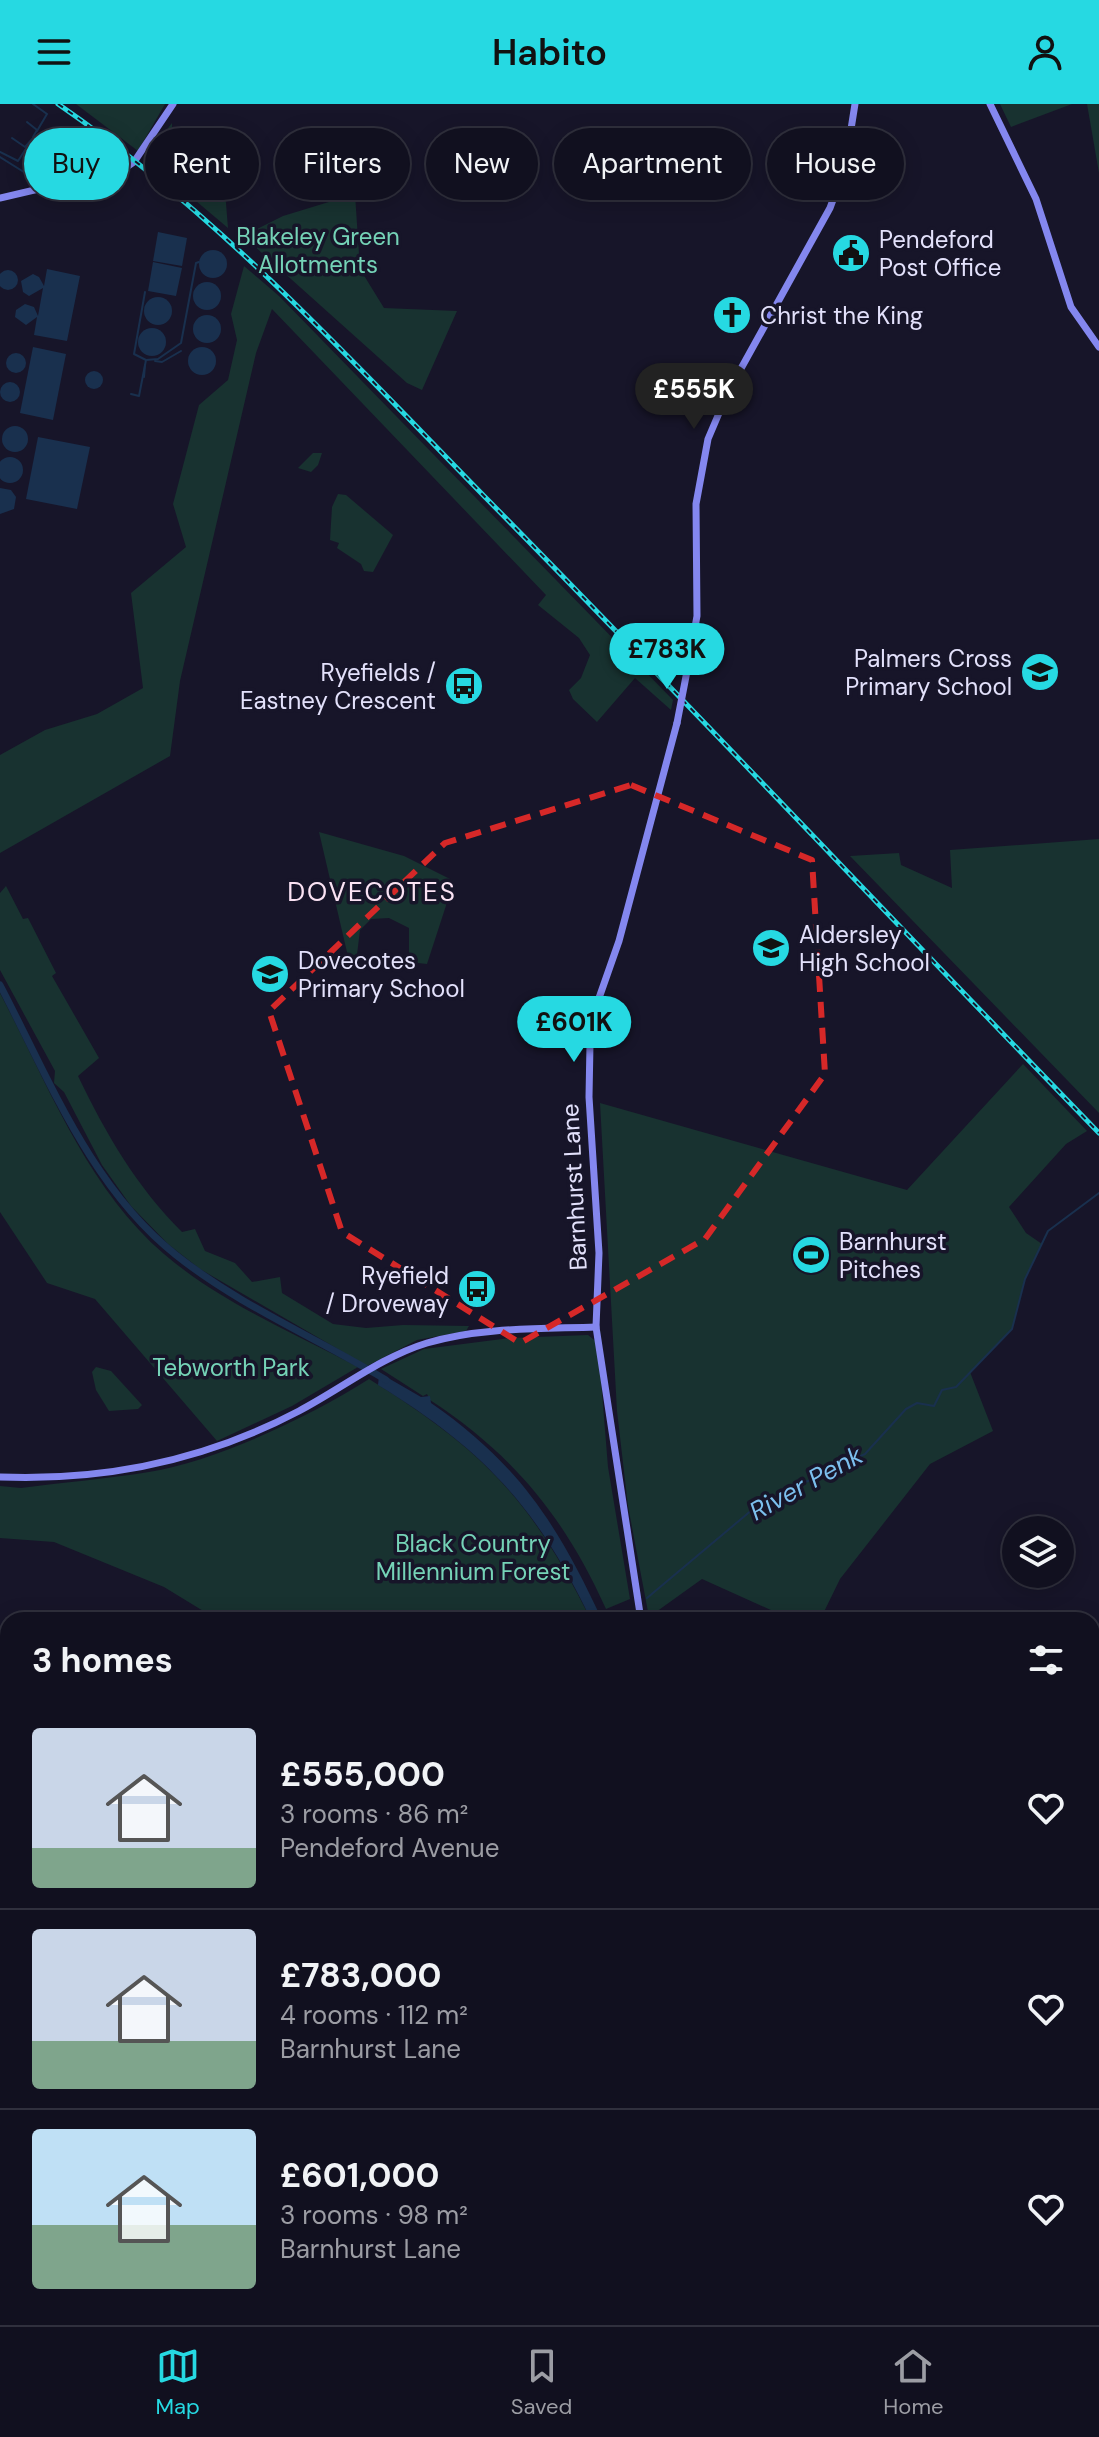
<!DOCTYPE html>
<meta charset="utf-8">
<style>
body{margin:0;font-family:"DM Sans",sans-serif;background:#1e1e2c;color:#f1f3f6;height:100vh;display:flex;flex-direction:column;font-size:30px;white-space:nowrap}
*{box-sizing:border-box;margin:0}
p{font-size:26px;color:#9c9da4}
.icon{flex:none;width:44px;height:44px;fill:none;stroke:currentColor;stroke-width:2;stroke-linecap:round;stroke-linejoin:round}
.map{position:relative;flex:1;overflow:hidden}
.sheet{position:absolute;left:0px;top:1508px;width:1100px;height:714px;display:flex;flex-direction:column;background:#11101f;border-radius:24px 24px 0 0;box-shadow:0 4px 20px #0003,0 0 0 2px #30303d}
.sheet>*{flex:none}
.banner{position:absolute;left:24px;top:24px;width:1052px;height:72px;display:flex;gap:16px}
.fabs{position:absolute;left:1002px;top:1412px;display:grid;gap:16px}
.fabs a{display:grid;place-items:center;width:72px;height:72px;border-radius:50%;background:#11101f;box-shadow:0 4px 20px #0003,0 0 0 2px #30303d;font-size:40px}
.price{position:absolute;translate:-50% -68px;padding:0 18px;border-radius:28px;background:#26d9e2;color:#111;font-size:26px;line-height:52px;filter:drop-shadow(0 2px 4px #0008)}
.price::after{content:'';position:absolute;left:50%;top:48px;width:24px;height:18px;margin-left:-12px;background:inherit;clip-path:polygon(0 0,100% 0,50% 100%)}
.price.current{background:#222;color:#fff}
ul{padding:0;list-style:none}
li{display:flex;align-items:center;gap:24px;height:200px;padding:0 32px}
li+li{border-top:2px solid #30303d}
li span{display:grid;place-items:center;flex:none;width:224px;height:160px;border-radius:8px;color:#555}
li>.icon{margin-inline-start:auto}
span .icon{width:96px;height:96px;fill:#fffc;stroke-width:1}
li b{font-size:34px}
h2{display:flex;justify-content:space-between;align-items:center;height:96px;padding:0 32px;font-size:34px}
.tag{padding:0 28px;border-radius:36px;background:#11101f;box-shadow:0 4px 20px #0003,0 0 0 2px #30303d;font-size:28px;line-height:72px}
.tag.current{background:#26d9e2;color:#111}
header{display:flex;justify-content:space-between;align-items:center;height:104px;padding:0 32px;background:#26d9e2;color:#111;font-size:36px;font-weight:600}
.tab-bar{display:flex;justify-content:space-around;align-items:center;height:112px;border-top:2px solid #30303d;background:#11101f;font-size:22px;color:#9c9da4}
.tab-bar a{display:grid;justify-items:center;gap:4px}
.tab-bar .current{color:#26d9e2}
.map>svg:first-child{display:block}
.green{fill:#183230}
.water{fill:#19304e}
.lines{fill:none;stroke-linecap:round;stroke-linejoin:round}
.stream{stroke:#19304e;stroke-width:2}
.canal{stroke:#19304e;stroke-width:7}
.secondary{stroke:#8487ef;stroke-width:7}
.rail-casing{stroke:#26d9e2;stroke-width:5}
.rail{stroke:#171529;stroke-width:2;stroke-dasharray:6;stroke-linecap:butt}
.secondary-bridge{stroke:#8487ef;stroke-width:7}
.marked{fill:none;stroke:#d62828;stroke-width:6;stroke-dasharray:16 10;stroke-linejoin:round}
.labels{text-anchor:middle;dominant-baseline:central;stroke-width:7;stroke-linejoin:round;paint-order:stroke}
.park-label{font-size:24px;fill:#75d3b7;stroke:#171529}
.poi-label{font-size:24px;fill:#e3e1fb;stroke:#171529;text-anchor:start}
.street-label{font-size:24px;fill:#e3e1fb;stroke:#171529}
.neighbourhood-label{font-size:26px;letter-spacing:2px;fill:#fbe3f4;stroke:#171529}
.water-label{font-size:26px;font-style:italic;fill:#7cbfee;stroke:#171529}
</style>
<header><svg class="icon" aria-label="menu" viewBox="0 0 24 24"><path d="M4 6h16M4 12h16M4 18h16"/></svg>Habito<svg class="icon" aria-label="person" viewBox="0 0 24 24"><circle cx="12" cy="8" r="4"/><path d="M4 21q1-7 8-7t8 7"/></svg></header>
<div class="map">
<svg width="1099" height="2221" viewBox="0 0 1099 2221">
<rect width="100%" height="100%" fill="#171529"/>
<g class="green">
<path d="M 76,0 L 165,0 L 138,47 Z"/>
<path d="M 1000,0 L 1072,0 L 1011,23 Z"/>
<path d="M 1087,0 L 1099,0 L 1099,69 Z"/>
<path d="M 172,19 L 172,36 L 178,46 L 219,56 L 217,84 L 225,87 L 228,124 L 145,54 Z"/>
<path d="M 355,90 L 360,165 L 384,204 L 457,207 L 422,286 L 407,279 L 243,132 L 283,112 Z"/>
<path d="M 244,162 L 279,192 L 673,596 L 671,606 L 635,574 L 597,618 L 573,595 L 569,586 L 581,574 L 590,551 L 579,534 L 538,501 L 546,491 L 272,205 L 256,249 L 180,577 L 170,652 L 0,749 L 0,651 L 45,626 L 97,610 L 143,584 L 131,489 L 186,443 L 173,400 L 199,301 L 228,276 L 237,236 L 231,210 Z"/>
<path d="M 313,349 L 322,349 L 318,361 L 311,368 L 298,364 Z"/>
<path d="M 338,390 L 346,391 L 393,431 L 373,468 L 364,467 L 361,460 L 337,444 L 339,439 L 330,436 L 332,403 Z"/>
<path d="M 319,728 L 404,752 L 454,777 L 427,860 L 409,858 L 409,824 L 389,814 L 371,815 L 360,826 L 356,859 L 350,861 Z"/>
<path d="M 1099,735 L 1099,1009 L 850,752 L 899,749 L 901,761 L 952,784 L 950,746 Z"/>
<path d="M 6,782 L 23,815 L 28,814 L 56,869 L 52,872 L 99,954 L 78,972 C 106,1030 136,1082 182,1128 L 195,1125 L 205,1147 L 235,1159 L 252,1178 L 280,1173 L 282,1189 L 333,1220 L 366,1224 L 403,1221 L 469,1222 L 466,1227 L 417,1236 L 367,1262 L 200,1165 L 168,1140 L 131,1102 L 102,1061 L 64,988 L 54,979 L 55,967 L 0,866 L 0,789 Z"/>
<path d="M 0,889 C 47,978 86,1083 164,1150 C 220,1198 293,1229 358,1263 L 292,1302 L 217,1337 L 95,1195 L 47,1179 L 0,1108 Z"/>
<path d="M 1023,960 L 1087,1027 L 1066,1040 L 1009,1103 L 1026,1129 L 1042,1140 L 1025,1175 L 1012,1225 L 970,1268 L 993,1327 L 930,1360 L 840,1475 L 820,1516 L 793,1516 L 702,1475 L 649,1513 L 628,1402 L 617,1307 L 600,999 L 907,1086 Z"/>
<path d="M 588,1231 L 598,1239 L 608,1363 L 630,1495 L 606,1505 C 565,1414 514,1351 430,1296 L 427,1290 L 423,1292 L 381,1265 L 424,1245 L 510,1234 Z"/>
<path d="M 96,1263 L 111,1267 L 142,1301 L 138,1305 L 109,1307 L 96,1286 L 92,1268 Z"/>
<path d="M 369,1275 C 483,1346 531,1395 591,1516 L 218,1516 L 164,1483 L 54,1438 L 0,1434 L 0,1382 L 21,1384 C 64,1378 107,1375 149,1368 C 217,1357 311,1312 369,1275 Z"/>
<path d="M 0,1655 L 8,1656 L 8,1754 L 0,1754 Z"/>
<rect x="1092" y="1763" width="7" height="35"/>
<path d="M 0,2052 L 8,2054 L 8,2214 L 500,2214 L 495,2221 L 3,2221 Z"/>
<path d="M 1092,2078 L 1099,2078 L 1099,2137 L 1092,2149 Z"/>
<path d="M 1092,2159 L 1099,2164 L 1099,2195 L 1092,2204 Z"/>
<path d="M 926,2214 L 985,2214 L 981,2221 L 922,2221 Z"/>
</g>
<g class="water">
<path d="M 158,128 L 187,134 L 182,162 L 153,157 Z"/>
<circle cx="213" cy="160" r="14"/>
<path d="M 153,158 L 182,164 L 176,192 L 148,187 Z"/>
<path d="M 47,165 L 80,172 L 67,237 L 34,231 L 37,213 L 26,221 L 15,213 L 16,206 L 25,200 L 34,203 L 38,212 L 43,184 L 29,192 L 23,188 L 21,177 L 33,170 L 39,173 L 44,182 Z"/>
<circle cx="8" cy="176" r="10"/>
<circle cx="207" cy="192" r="14"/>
<circle cx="158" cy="207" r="14"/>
<circle cx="207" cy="225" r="14"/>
<circle cx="152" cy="238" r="14"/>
<path d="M 33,243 L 66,250 L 53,316 L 20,309 Z"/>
<circle cx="202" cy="257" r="14"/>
<circle cx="16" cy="259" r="10"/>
<circle cx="94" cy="276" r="9"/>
<circle cx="10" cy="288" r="10"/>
<circle cx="15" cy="335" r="13"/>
<path d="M 38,333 L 90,343 L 77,405 L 26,395 Z"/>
<circle cx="10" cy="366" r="13"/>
<path d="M 0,384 L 11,386 L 16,393 L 14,405 L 0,410 Z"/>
<path d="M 383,1271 L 421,1293 L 430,1292 L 431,1299 C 519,1360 558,1421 602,1516 L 591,1516 C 538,1404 483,1345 378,1281 L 379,1272 Z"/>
</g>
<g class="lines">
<g class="stream">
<path d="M 33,0 L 47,10 L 37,27"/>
<path d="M 27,18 L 37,26 L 33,33"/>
<path d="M 12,34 L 25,43 L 33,34 L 61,53 L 88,52"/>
<path d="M 0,48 L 18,57 L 27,43"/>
<path d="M 0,53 L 27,70 L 46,45"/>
<path d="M 146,256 L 158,255 L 181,239 L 196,159 L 199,158"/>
<path d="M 155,257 L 162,258 L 181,247"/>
<path d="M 144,273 L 145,261"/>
<path d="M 131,290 L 139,292 L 146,256 L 134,250 L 145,188"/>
<path d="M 647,1494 L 759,1400 L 865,1350 L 906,1305 L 917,1299 L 934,1302 L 942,1286 L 956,1283 L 1012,1225 L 1025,1175 L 1048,1127 L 1099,1089"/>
<path d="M 375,2221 L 379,2214"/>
<path d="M 386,2221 L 405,2214"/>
</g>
<path class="canal" d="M 0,881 C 49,975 91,1084 176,1151 C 240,1202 317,1234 386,1276"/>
<g class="secondary">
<path d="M 990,0 L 1036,95 L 1071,203 L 1099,243"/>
<path d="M 0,94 L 124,65 L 134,58 L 173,0"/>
<path d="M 688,562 L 697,512 L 696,400 L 708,335 L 728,288 L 830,104 L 845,63 L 855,0"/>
<path d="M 0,1373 C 104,1377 206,1356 299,1307 C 341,1285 381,1253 427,1239 C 480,1223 542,1225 596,1223"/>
<path d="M 641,1516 L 596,1223 L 599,1149 L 589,993 L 590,940 L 599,894 L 619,837 L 677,619"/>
<path d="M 0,2041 L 8,2043"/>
<path d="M 1092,2064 L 1099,2064"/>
</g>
<g class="rail-casing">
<path id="rail" d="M 58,0 C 218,110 350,255 485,393 C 692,603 894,818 1099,1029"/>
</g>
<use href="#rail" class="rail"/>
<path class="secondary-bridge" d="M 677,619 L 688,562"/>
</g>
<path class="marked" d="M 631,681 L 812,756 L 825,970 L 705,1135 L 520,1239 L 342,1128 L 269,907 L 445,739 Z"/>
<defs>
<g id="civic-disc" transform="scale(2)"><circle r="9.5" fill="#26d9e2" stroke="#171529"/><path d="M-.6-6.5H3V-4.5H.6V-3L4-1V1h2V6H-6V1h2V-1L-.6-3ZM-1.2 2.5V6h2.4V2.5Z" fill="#111"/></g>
<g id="church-disc" transform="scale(2)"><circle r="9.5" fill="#26d9e2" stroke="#171529"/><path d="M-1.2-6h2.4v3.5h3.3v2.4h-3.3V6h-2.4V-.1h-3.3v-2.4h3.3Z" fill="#111"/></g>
<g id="school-disc" transform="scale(2)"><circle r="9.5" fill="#26d9e2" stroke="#171529"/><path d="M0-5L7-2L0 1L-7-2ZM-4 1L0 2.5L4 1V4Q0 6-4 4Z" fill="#111"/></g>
<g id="bus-disc" transform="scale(2)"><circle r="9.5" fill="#26d9e2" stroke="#171529"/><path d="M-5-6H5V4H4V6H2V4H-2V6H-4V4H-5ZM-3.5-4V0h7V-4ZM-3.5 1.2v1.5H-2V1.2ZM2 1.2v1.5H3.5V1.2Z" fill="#111"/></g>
<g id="stadium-disc" transform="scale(2)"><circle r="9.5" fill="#26d9e2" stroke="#171529"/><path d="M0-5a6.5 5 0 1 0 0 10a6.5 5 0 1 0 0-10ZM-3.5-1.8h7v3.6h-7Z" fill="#111"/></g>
</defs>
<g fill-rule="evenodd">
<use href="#civic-disc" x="851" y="149"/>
<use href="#church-disc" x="732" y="211"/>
<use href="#school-disc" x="1040" y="568"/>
<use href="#bus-disc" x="464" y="582"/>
<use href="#school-disc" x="771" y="844"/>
<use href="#school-disc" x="270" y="870"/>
<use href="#stadium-disc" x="811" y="1151"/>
<use href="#bus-disc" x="477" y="1185"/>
</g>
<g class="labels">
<g class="park-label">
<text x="318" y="132">Blakeley Green<tspan x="318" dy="28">Allotments</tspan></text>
<text x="231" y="1263">Tebworth Park</text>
<text x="473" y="1439">Black Country<tspan x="473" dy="28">Millennium Forest</tspan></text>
</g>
<g class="poi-label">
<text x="879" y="135">Pendeford<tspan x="879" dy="28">Post Office</tspan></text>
<text x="760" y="211">Christ the King</text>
<text x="1012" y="554" text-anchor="end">Palmers Cross<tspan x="1012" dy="28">Primary School</tspan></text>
<text x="436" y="568" text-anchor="end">Ryefields /<tspan x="436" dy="28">Eastney Crescent</tspan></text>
<text x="799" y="830">Aldersley<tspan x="799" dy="28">High School</tspan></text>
<text x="298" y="856">Dovecotes<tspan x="298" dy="28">Primary School</tspan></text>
<text x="839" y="1137">Barnhurst<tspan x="839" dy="28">Pitches</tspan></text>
<text x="449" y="1171" text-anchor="end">Ryefield<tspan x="449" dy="28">/ Droveway</tspan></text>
</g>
<g class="street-label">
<text transform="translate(574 1083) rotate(-93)">Barnhurst Lane</text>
</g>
<g class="neighbourhood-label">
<text x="372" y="788">DOVECOTES</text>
</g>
<g class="water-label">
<text transform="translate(806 1379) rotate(-29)">River Penk</text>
</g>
</g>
</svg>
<div class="fabs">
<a><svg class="icon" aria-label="layers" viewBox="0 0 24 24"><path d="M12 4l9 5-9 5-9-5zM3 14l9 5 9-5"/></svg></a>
</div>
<b class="price current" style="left:694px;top:327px">£555K</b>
<b class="price" style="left:667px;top:587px">£783K</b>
<b class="price" style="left:574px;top:960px">£601K</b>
<div class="banner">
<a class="tag current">Buy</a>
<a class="tag">Rent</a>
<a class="tag">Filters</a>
<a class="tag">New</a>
<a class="tag">Apartment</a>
<a class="tag">House</a>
</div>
<section class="sheet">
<h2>3 homes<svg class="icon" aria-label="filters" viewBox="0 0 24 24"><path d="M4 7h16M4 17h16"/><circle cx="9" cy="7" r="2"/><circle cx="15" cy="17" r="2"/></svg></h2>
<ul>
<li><span style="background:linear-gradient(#c9d6e8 75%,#7fa58c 0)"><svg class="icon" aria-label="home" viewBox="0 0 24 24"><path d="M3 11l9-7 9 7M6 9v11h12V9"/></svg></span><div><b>£555,000</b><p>3 rooms · 86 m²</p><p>Pendeford Avenue</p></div><svg class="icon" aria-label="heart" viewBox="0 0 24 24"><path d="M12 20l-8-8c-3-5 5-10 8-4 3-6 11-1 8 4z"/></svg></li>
<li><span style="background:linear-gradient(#c9d6e8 70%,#7fa58c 0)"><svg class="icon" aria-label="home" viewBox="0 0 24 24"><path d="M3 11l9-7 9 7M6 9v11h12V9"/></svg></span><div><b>£783,000</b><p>4 rooms · 112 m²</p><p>Barnhurst Lane</p></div><svg class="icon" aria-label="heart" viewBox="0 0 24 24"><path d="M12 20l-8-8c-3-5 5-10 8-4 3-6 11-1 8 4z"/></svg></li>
<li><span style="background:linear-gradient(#bfe0f5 60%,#7fa58c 0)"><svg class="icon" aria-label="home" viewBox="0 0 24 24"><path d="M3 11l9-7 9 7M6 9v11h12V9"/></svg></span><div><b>£601,000</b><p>3 rooms · 98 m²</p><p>Barnhurst Lane</p></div><svg class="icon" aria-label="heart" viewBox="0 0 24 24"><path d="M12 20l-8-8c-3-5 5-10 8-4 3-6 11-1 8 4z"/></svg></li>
</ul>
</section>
</div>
<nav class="tab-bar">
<a class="current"><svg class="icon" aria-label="map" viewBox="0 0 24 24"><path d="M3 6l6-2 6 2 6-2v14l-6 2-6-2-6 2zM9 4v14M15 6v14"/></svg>Map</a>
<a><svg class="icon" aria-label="saved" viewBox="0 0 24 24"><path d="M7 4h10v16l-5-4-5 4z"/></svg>Saved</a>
<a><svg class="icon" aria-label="home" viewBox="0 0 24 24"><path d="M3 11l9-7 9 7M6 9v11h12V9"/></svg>Home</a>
</nav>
